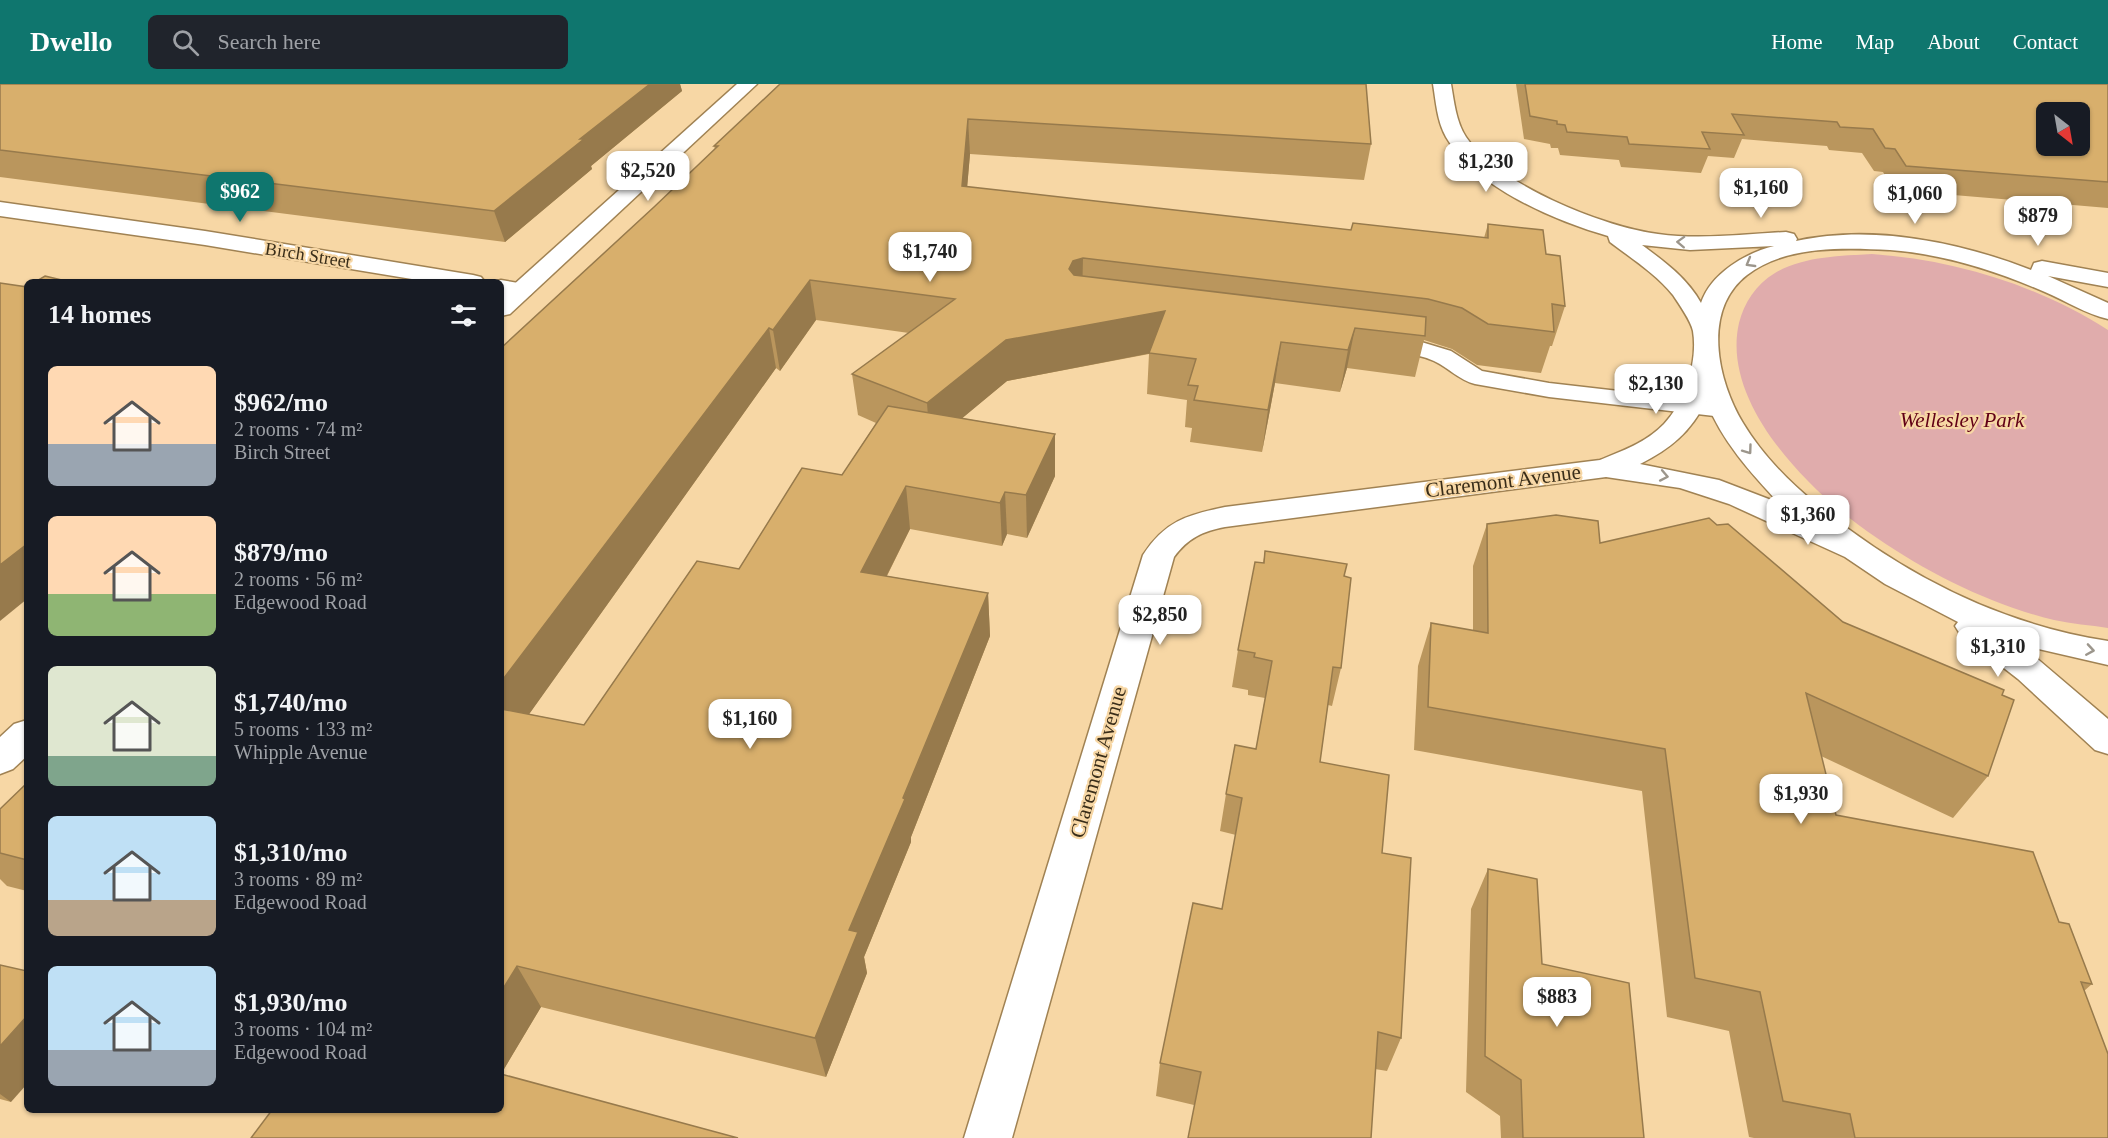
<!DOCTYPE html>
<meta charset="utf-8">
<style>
body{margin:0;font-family:"Times New Roman",serif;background:#20242c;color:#f1f3f6;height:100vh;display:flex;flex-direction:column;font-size:22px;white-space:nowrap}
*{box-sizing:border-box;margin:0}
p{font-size:20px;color:#9ea1a6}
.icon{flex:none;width:33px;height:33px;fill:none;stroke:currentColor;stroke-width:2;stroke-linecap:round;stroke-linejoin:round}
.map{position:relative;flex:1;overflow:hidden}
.sheet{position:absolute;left:24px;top:195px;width:480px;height:834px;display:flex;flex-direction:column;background:#171b24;border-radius:9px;box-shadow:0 2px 4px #0004}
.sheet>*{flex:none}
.needle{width:39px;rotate:149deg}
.controls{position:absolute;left:2036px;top:18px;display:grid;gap:12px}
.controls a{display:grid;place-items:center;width:54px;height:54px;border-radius:9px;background:#171b24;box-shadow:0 2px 4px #0004;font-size:30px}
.price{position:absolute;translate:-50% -51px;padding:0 14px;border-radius:12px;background:#fff;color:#222;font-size:20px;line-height:39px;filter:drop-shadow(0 2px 3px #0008)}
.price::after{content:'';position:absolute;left:50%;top:36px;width:18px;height:14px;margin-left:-9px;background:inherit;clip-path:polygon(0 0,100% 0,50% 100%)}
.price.active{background:#0f766e;color:#fff}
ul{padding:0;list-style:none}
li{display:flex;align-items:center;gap:18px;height:150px;padding:0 24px}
li span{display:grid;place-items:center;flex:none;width:168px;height:120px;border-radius:9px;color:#555}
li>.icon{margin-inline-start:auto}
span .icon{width:72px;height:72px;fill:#fffc;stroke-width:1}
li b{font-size:26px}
h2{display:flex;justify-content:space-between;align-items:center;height:72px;padding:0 24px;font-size:26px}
header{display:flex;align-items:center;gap:36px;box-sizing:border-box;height:84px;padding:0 30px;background:#0f766e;color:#fff}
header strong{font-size:28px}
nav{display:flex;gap:33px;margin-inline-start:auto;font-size:21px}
.search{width:420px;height:54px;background:#20242c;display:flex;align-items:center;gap:15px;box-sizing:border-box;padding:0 21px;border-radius:9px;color:#9ea1a6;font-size:22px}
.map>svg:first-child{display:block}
.green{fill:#e0acac}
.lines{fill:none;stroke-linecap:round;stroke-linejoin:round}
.service-casing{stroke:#a08253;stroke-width:3}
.minor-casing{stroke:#a08253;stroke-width:3}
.secondary-casing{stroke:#a08253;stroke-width:3}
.service{fill:#fff;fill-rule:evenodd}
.minor{fill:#fff;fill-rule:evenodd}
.secondary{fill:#fff;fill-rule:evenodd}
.wall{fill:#ba965d;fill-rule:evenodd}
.shaded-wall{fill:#977a4c}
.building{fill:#d8af6c;stroke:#977a4c;stroke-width:1.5;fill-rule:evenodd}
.oneway{stroke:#9c968c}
.labels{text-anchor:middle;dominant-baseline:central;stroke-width:4.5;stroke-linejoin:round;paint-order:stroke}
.far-street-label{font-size:18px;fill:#392d19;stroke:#f7d7a5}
.park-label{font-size:21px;font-style:italic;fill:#610016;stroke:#f7d7a5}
.street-label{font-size:21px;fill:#392d19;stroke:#f7d7a5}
</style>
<header>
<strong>Dwello</strong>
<div class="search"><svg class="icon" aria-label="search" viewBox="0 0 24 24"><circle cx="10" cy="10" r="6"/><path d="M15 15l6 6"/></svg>Search here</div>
<nav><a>Home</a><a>Map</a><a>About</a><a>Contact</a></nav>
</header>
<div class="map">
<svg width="2108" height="1054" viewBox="0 0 2108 1054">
<rect width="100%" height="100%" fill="#f7d7a5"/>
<path class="green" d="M 1872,170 C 1956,176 2037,201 2108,246 L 2108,544 C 2090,541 2072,540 2054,536 C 1992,521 1929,490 1877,454 C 1815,413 1720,322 1739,239 C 1744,219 1756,200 1775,189 C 1804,172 1840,172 1872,170 Z"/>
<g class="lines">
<g class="service-casing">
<path id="service" d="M 1382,253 L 1418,257 L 1451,267 L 1482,287 L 1549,299 L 1723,319 L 1732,321 L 1735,326 L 1732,331 L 1723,333 L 1549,313 L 1475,300 C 1459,296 1449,284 1434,277 C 1415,268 1394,270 1374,265 L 1370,260 L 1374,255 Z"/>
</g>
<g class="minor-casing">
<g id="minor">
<path d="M 1433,0 L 1451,0 C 1454,17 1456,38 1466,53 C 1497,100 1603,143 1658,150 C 1700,156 1744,150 1786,148 L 1794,150 L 1797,155 L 1796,157 C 1872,140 1960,158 2031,186 L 2034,179 L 2042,177 L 2108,189 L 2108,203 L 2048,192 L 2108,219 L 2108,235 C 2086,230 2066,217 2045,208 C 1996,187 1944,170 1890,166 C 1844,164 1786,161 1747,191 C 1702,226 1717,296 1743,339 C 1761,369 1788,397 1815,419 C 1900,489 1998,540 2108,557 L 2108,581 L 2021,561 L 2108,635 L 2108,670 L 2095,666 L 2018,595 L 1960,550 L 1955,542 L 1958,538 L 1885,500 L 1845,473 L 1729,420 L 1680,404 L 1606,393 L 1225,443 C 1203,447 1188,454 1174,473 L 1012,1054 L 964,1054 L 1143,471 C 1165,437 1187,431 1225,423 L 1600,376 C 1622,367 1647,358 1664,340 C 1685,318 1698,277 1693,247 C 1691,237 1679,220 1673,211 C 1656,190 1631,174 1610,158 L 1608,152 C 1555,137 1475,103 1446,53 C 1437,37 1436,18 1433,0 ZM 1642,161 L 1690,166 L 1774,162 C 1746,169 1711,189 1701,219 C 1687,194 1665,178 1642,161 ZM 1706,317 C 1722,357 1750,388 1779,419 L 1719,396 L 1640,380 C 1670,365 1691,348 1706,317 Z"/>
<path d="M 0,118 L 205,147 L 473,191 L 481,193 L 485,198 L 430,198 L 205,161 L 0,132 Z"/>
<path d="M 501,196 L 530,201 L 534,206 L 530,211 L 522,213 L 501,210 L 501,198 L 493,198 Z"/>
</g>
</g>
<g class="secondary-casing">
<g id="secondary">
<path d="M 737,0 L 757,0 L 510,230 L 501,232 L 501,212 Z"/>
<path d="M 27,636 L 27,672 L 13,685 L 0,690 L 0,653 L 14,640 Z"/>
</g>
</g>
<use href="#service" class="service"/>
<use href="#minor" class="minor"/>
<use href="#secondary" class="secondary"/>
</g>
<g class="wall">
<path d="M 0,0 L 680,0 L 682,7 L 591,82 L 592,85 L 505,158 L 0,93 Z"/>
<path d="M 780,0 L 1366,0 L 1371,60 L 1364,96 L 970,70 L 967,103 L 1351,146 L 1353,139 L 1484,154 L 1488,140 L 1543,146 L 1546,170 L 1560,172 L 1565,222 L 1552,262 L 1550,262 L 1541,289 L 1477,281 L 1452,265 L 1424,256 L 1415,293 L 1347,284 L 1340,308 L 1275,299 L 1262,368 L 1190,358 L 1192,344 L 1185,343 L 1187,316 L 1147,310 L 1149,270 L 1007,297 L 962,334 L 1055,350 L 1055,392 L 1027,454 L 1007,450 L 1002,462 L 910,445 L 887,492 L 988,509 L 990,552 L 911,753 L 911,758 L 864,873 L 867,889 L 826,993 L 541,923 L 501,990 L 738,1054 L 251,1054 L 272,1026 L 501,1026 L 501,264 L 654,123 L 715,65 L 714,62 ZM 816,236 L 909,249 L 852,290 L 858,331 L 876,339 L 842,391 L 802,384 L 739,485 L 697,477 L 584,641 L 529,630 L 776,284 L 780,287 Z"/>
<path d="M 1516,0 L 2108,0 L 2108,124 L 1894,106 L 1883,88 L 1874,87 L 1862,69 L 1829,66 L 1827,62 L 1742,55 L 1734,74 L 1708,72 L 1701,89 L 1621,83 L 1619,76 L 1560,71 L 1558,64 L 1551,64 L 1550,60 L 1524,55 Z"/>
<path d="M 1487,440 L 1600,459 L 1717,441 L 1843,538 L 2002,611 L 1988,692 L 1953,734 L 1821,672 L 1836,731 L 2059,838 L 2092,900 L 2084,907 L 2108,1054 L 1754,1054 L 1749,1053 L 1729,947 L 1667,933 L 1642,707 L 1414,666 L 1418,582 L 1431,539 L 1473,547 L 1473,482 Z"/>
<path d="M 1265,467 L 1344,492 L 1341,584 L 1332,622 L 1328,621 L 1320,678 L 1382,769 L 1401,954 L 1387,987 L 1375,985 L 1194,1021 L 1156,1012 L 1160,979 L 1222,825 L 1236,751 L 1220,747 L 1226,710 L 1256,665 L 1265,614 L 1248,611 L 1248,606 L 1232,603 L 1238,566 L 1263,479 Z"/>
<path d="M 27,699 L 27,807 L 7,802 L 0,795 L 0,725 Z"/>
<path d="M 1488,785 L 1542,880 L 1644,1054 L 1501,1054 L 1500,1032 L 1466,1008 L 1471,825 Z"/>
<path d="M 0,881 L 11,1018 L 0,1015 Z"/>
</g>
<g class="shaded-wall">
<path d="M 650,0 L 680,0 L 682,7 L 591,82 L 592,85 L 505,158 L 494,127 L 580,55 Z"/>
<path d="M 968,35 L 970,70 L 964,140 L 962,102 Z"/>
<path d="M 1083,174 L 1082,214 L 1069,185 L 1073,177 Z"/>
<path d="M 810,196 L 816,236 L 780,287 L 773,246 Z"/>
<path d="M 1165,227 L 1162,267 L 1007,297 L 930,361 L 927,319 L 1006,256 Z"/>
<path d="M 769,244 L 776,284 L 505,664 L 501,657 L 501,598 Z"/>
<path d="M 1355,244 L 1347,284 L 1340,308 L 1348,266 Z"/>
<path d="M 1281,258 L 1275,299 L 1262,368 L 1268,326 Z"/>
<path d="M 1055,350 L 1055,392 L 1027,454 L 1026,411 Z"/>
<path d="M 906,402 L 910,445 L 867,531 L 861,488 Z"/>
<path d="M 1005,408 L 1007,450 L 1002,462 L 1000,419 Z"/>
<path d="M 27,460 L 27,515 L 0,537 L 0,481 Z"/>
<path d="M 988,509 L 990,552 L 911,753 L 911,758 L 864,873 L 867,889 L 826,993 L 815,954 L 849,846 Z"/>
<path d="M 517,882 L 541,923 L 501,990 L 501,908 Z"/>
<path d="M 27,932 L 27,1000 L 11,1018 L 0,1010 L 0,962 Z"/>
</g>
<g class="building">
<path d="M 0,0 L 650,0 L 580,55 L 584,55 L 494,127 L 0,66 Z"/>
<path d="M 780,0 L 1366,0 L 1371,60 L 968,35 L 962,102 L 1351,146 L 1353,139 L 1488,154 L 1488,140 L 1543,146 L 1546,170 L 1560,172 L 1565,222 L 1552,220 L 1554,248 L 1488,240 L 1462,224 L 1428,215 L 1083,174 L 1073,177 L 1069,185 L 1074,191 L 1426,233 L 1425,252 L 1355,244 L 1348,266 L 1281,258 L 1268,326 L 1194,316 L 1198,302 L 1188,301 L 1196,275 L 1149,269 L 1165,227 L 1006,256 L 927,319 L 852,290 L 955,215 L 810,196 L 773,246 L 769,244 L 501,598 L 501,264 L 654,123 L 718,62 L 714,62 Z"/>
<path d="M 1525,0 L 2108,0 L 2108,98 L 1906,82 L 1895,65 L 1885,64 L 1873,45 L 1840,43 L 1837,38 L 1732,30 L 1744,51 L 1702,48 L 1710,65 L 1629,60 L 1627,53 L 1567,48 L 1565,41 L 1557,40 L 1557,37 L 1530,32 ZM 2046,28 L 2079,28 L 2079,62 L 2046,62 Z"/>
<path d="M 45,192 L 70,198 L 35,198 Z"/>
<path d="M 0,199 L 27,203 L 27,460 L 0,481 Z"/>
<path d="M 888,322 L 1055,350 L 1026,411 L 1005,408 L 1000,419 L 906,402 L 861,488 L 988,509 L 903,714 L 905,715 L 849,846 L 858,848 L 815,954 L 517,882 L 501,908 L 501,625 L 584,641 L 697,477 L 739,485 L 802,384 L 842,391 Z"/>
<path d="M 1556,431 L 1598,437 L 1600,459 L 1709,434 L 1717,441 L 1728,440 L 1843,538 L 2004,606 L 2002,611 L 2014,616 L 1988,692 L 1806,609 L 1836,731 L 2033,768 L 2059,838 L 2069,840 L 2092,900 L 2081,898 L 2108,970 L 2108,1054 L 1855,1054 L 1850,1030 L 1783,1017 L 1760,908 L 1695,894 L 1665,665 L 1428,623 L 1431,539 L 1488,549 L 1487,440 Z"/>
<path d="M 1265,467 L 1347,480 L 1344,492 L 1351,494 L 1341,584 L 1333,583 L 1320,678 L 1389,691 L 1382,769 L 1411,774 L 1401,954 L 1378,948 L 1371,1054 L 1188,1054 L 1201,988 L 1160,979 L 1193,819 L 1222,825 L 1242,714 L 1226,710 L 1235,661 L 1256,665 L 1272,577 L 1254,573 L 1255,569 L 1238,566 L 1255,478 L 1264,479 Z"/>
<path d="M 27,699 L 27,776 L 0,769 L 0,725 Z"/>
<path d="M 1488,785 L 1537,795 L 1542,880 L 1629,899 L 1644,1054 L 1523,1054 L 1521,996 L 1485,972 Z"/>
<path d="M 0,881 L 27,887 L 27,932 L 0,962 Z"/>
<path d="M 501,990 L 738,1054 L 251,1054 L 272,1026 L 501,1026 Z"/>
</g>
<defs><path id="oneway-chevron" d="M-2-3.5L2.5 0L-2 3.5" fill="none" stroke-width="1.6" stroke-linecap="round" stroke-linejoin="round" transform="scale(1.5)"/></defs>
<g class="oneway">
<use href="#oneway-chevron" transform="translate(1681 158) rotate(-178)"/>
<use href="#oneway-chevron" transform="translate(1750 179) rotate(150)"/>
<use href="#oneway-chevron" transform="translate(1748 366) rotate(54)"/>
<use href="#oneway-chevron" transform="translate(1664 392) rotate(11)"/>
<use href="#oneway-chevron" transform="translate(2090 566) rotate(9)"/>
</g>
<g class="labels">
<g class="far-street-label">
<text transform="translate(308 171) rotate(9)">Birch Street</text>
</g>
<g class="park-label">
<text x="1962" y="336">Wellesley Park</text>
</g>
<g class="street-label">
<text transform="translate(1503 397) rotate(-7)">Claremont Avenue</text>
<text transform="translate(1098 678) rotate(-74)">Claremont Avenue</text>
</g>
</g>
</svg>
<div class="controls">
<a><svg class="needle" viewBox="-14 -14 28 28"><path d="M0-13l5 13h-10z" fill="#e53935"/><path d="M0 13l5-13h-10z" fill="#9ea1a6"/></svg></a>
</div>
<b class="price" style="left:1486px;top:109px">$1,230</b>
<b class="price" style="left:648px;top:118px">$2,520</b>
<b class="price" style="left:1761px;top:135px">$1,160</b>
<b class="price active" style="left:240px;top:139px">$962</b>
<b class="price" style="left:1915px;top:141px">$1,060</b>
<b class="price" style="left:2038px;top:163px">$879</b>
<b class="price" style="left:930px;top:199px">$1,740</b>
<b class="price" style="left:1656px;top:331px">$2,130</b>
<b class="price" style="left:1808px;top:462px">$1,360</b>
<b class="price" style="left:1160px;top:562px">$2,850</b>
<b class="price" style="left:1998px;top:594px">$1,310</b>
<b class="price" style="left:750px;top:666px">$1,160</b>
<b class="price" style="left:1801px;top:741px">$1,930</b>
<b class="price" style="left:1557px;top:944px">$883</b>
<section class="sheet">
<h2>14 homes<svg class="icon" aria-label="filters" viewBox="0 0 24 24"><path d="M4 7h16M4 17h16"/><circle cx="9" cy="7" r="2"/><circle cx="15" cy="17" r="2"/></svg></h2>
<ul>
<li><span style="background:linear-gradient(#ffd9b3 65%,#9aa5b1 0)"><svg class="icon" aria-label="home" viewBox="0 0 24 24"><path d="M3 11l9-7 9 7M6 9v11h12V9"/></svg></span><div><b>$962/mo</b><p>2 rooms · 74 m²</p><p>Birch Street</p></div></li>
<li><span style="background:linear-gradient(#ffd9b3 65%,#8fb573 0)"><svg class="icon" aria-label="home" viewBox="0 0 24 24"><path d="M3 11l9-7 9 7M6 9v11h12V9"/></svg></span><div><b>$879/mo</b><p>2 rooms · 56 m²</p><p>Edgewood Road</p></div></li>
<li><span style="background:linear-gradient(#dfe7d0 75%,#7fa58c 0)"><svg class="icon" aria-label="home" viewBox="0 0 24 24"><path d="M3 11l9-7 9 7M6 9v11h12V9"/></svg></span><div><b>$1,740/mo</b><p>5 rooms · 133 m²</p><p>Whipple Avenue</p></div></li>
<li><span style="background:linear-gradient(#bfe0f5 70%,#b9a48a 0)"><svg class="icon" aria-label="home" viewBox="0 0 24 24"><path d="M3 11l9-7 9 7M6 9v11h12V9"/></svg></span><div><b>$1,310/mo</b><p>3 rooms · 89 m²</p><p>Edgewood Road</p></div></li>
<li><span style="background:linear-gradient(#bfe0f5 70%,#9aa5b1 0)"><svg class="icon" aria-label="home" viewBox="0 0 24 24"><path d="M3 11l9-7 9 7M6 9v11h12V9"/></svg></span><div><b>$1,930/mo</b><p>3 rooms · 104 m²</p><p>Edgewood Road</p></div></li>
</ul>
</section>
</div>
